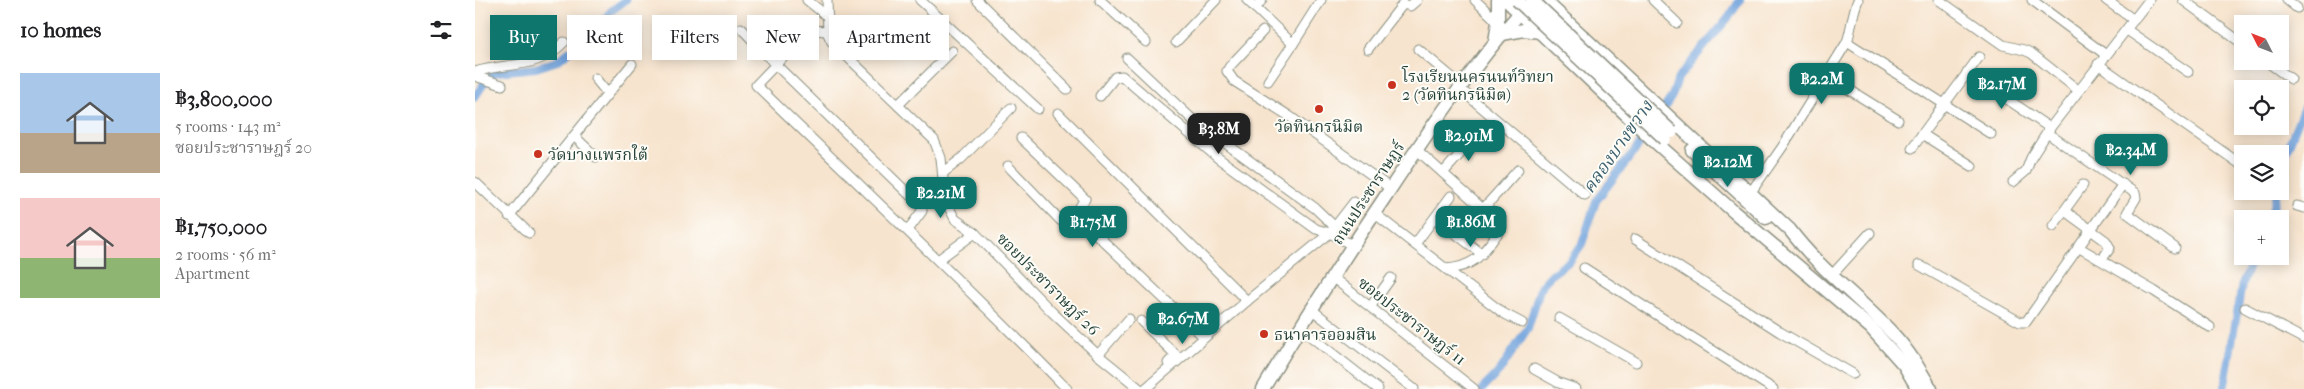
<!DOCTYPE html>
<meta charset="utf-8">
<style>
body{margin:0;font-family:"IM FELL French Canon","Noto Serif Thai",serif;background:#f6f6f6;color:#202124;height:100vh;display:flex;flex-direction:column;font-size:19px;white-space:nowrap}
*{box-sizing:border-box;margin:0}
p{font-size:16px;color:#757577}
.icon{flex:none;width:28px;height:28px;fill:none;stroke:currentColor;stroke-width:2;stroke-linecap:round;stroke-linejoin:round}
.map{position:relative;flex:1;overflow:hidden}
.drawer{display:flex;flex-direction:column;background:#fff;width:475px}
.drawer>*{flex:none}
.hud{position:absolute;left:15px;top:15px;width:475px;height:45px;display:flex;gap:10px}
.needle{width:32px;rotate:312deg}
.fabs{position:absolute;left:1759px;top:15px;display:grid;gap:10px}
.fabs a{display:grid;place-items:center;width:55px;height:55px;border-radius:0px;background:#fff;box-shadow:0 2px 12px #0003;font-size:25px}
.price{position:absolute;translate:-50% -42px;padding:0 11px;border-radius:10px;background:#0f766e;color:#fff;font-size:16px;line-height:32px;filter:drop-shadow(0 1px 2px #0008)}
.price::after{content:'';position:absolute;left:50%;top:30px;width:15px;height:11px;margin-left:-8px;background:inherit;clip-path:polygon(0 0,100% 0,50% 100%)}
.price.current{background:#222;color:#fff}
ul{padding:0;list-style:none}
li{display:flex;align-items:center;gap:15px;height:125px;padding:0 20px}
li span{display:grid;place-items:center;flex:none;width:140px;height:100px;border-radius:0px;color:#555}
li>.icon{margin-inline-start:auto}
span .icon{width:60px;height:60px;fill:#fffc;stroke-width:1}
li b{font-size:21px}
h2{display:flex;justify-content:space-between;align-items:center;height:60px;padding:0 20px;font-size:21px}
.tag{padding:0 18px;border-radius:0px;background:#fff;box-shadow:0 2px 12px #0003;font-size:18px;line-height:45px}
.tag.current{background:#0f766e;color:#fff}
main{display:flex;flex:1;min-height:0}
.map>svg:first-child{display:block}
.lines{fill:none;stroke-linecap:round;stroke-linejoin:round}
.canal{stroke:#73a4dd;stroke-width:8}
.minor-casing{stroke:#8b9081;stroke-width:11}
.secondary-casing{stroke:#8b9081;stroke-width:15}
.minor{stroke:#fff;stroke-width:9}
.secondary{stroke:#fff;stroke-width:12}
.secondary-bridge-casing{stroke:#8b9081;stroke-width:15;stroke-linecap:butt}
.secondary-bridge{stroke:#fff;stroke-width:12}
.poi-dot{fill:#c8321e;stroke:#fdfcf7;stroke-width:2}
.labels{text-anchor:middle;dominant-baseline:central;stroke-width:4;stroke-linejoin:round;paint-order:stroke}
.poi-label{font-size:16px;fill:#1f3d34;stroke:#fdfcf7;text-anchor:start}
.street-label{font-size:16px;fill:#1f3d34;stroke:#fdfcf7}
.water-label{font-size:18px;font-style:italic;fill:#3c616f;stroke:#fdfcf7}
</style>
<main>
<section class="drawer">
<h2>10 homes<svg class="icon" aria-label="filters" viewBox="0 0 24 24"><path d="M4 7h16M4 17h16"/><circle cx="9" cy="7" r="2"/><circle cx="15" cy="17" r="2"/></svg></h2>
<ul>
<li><span style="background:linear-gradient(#a9c7e8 60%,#b9a48a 0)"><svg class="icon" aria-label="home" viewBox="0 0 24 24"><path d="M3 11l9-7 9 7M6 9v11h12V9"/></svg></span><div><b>฿3,800,000</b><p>5 rooms · 143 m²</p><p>ซอยประชาราษฎร์ 20</p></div></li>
<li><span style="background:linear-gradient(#f6c9c9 60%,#8fb573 0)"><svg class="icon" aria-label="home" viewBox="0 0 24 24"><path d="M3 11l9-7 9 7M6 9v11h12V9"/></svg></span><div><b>฿1,750,000</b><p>2 rooms · 56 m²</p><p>Apartment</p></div></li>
</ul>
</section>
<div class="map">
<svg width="1829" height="389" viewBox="0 0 1829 389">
<rect width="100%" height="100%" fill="#fdfcf7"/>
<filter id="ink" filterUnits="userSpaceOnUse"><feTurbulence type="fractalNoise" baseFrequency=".02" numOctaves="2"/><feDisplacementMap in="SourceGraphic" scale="10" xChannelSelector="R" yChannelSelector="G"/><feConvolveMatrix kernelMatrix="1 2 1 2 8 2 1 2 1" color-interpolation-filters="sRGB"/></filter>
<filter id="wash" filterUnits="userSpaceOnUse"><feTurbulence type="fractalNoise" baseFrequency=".0096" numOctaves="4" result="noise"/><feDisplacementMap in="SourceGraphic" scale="20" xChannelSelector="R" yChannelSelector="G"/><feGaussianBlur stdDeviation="1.12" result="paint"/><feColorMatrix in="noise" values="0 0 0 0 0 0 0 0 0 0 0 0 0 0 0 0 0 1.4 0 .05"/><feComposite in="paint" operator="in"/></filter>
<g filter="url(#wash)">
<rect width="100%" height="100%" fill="#f7e4ce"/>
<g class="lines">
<g class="canal">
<path d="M 0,97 L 14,76 L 21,72 L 61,68 L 82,61 L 117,34 L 136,11 L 151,0"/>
<path d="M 1186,113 L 1197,96 L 1203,78 L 1254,17 L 1265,0"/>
<path d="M 1805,174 L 1807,162 L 1829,107"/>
<path d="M 1795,219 L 1802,191"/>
<path d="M 1007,389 L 1024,372 L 1053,328 L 1066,286 L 1077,274 L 1095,261 L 1107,244 L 1121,201 L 1175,131"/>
<path d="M 1749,389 L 1767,284 L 1778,256"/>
</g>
</g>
</g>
<g filter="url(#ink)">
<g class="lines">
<g class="minor-casing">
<g id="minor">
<path d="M 332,0 L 353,17"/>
<path d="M 352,0 L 353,34 L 357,42 L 459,140 L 466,158 L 470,200 L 480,219 L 500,233 L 577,312 L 623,355 L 665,389"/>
<path d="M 445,0 L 563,109"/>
<path d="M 502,0 L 592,89"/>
<path d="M 625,0 L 671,42"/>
<path d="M 772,0 L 818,44 L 793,81"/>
<path d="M 1000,0 L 1023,22"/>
<path d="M 1178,0 L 1202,23"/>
<path d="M 1464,0 L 1528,45 L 1549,50 L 1556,53 L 1603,90"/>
<path d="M 1557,0 L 1631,55"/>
<path d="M 1631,0 L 1659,20"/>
<path d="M 1708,0 L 1768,44"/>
<path d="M 1812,0 L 1822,8"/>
<path d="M 780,8 L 787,0"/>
<path d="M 266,28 L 300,64 L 447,207 L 447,211 L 433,230"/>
<path d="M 1652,30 L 1713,72"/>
<path d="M 353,31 L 334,30 L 281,85 C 385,186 491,285 592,389"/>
<path d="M 788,31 L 755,66 L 752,71 L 759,81 L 814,116 L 915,188"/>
<path d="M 701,42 L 741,0"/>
<path d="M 1372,42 L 1516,134"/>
<path d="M 818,44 L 846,0"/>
<path d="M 893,49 L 928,4 L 935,6 L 942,0"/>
<path d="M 943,49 L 986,85"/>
<path d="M 652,58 L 717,119 L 840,208 L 859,226"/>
<path d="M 1791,61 L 1816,79"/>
<path d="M 1623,64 L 1768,166"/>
<path d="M 0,72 C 35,61 61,71 89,42"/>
<path d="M 1492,72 L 1575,128"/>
<path d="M 0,76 L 27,85"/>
<path d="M 1352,76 L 1423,120"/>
<path d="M 120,78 L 132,93"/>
<path d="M 984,88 L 1110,195"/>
<path d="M 625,96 L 640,77 L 647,76 L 743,158 L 841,229 L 855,233 L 877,245"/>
<path d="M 423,105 L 477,51"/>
<path d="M 583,113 L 772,301"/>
<path d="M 1572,133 L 1660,193 L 1661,198 L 1652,213 L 1700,248"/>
<path d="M 1447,134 L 1497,166"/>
<path d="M 99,136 L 121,157"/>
<path d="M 546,138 L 610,199 L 600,214 L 729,337"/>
<path d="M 1437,148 L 1504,57"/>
<path d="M 941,149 L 1008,209 L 1043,170"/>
<path d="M 533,166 L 586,221 L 590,221 L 600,214"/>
<path d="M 468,173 L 486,159 L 536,108"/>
<path d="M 968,173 L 1001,136"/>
<path d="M 0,182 L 54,233"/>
<path d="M 1538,182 L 1551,171 L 1556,158 L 1575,128 L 1674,0"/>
<path d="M 1276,192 L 1308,146 L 1372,42 C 1377,27 1377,14 1383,0"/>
<path d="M 1822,206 L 1829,208"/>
<path d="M 1590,211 L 1631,241 L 1635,248 L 1630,255"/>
<path d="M 899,213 L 1028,313 L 1047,323"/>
<path d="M 34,216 L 157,64"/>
<path d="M 960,218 L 1007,254"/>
<path d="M 1578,226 L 1608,185"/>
<path d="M 1160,239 L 1305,332 L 1378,374"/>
<path d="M 940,244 L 976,196"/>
<path d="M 1603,247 L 1679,291 L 1735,327"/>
<path d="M 463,260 L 500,233"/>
<path d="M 1444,265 L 1545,322 L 1551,322 L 1648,184"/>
<path d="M 1109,268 L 1298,389"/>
<path d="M 972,269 C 1001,266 1006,255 1023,233"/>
<path d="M 1357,275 L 1395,233"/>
<path d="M 857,277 L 999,389"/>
<path d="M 896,306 L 916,278"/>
<path d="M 1770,308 L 1829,339"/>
<path d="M 836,309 L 939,389"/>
<path d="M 1084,318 L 1161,362"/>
<path d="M 666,321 L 701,355 L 693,363"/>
<path d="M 825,328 L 903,389"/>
<path d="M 623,355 L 654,319"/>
<path d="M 1059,369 L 1084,383 L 1101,389"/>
<path d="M 670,389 L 772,301 L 855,233 L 879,202"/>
</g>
</g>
<g class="secondary-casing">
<g id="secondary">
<path d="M 1031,0 L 1178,140 L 1259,212 L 1396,328 L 1429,365 L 1443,389"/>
<path d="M 1069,0 L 1315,230 C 1345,270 1386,299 1419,335 C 1434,351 1445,370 1456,389"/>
<path d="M 1027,34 L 1049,30 L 1065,32"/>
<path d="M 1020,42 L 1023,22 L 1023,0"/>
<path d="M 1217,150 L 1291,218"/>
<path d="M 788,389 C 826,325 866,262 908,200 C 952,133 996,68 1049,8"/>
</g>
</g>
<use href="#minor" class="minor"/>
<use href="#secondary" class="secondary"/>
<g class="secondary-bridge-casing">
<g id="secondary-bridge">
<path d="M 1042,0 L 1190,139"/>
<path d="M 1057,0 L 1197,132"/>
</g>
</g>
<use href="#secondary-bridge" class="secondary-bridge"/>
</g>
</g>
<g class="poi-dot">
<circle cx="917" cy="85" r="5"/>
<circle cx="844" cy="109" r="5"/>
<circle cx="63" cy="154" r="5"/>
<circle cx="789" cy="334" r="5"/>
</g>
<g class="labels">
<g class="poi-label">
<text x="927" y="76">โรงเรียนนครนนท์วิทยา<tspan x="927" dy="18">2 (วัดทินกรนิมิต)</tspan></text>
<text x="844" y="126" text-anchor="middle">วัดทินกรนิมิต</text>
<text x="73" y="154">วัดบางแพรกใต้</text>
<text x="799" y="334">ธนาคารออมสิน</text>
</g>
<g class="street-label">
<text transform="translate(893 193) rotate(-57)">ถนนประชาราษฎร์</text>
<text transform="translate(573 284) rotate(45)">ซอยประชาราษฎร์ 26</text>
<text transform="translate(937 321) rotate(38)">ซอยประชาราษฎร์ 11</text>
</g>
<g class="water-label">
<text transform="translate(1143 147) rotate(-55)">คลองบางขวาง</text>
</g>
</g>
</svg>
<div class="fabs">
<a><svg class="needle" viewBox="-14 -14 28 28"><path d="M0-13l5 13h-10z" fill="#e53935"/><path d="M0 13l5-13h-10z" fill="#757577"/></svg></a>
<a><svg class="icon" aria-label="locate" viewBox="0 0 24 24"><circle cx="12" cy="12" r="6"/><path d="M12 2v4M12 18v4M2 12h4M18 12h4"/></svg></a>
<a><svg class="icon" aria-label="layers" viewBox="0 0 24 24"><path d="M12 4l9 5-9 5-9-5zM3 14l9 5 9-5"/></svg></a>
<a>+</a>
</div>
<b class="price" style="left:1347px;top:105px">฿2.2M</b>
<b class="price" style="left:1527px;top:110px">฿2.17M</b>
<b class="price current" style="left:744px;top:155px">฿3.8M</b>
<b class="price" style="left:994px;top:162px">฿2.91M</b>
<b class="price" style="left:1656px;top:176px">฿2.34M</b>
<b class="price" style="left:1253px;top:188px">฿2.12M</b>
<b class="price" style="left:466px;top:219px">฿2.21M</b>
<b class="price" style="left:618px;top:248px">฿1.75M</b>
<b class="price" style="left:996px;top:248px">฿1.86M</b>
<b class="price" style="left:708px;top:345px">฿2.67M</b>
<div class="hud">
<a class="tag current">Buy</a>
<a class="tag">Rent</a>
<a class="tag">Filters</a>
<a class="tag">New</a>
<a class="tag">Apartment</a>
</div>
</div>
</main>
